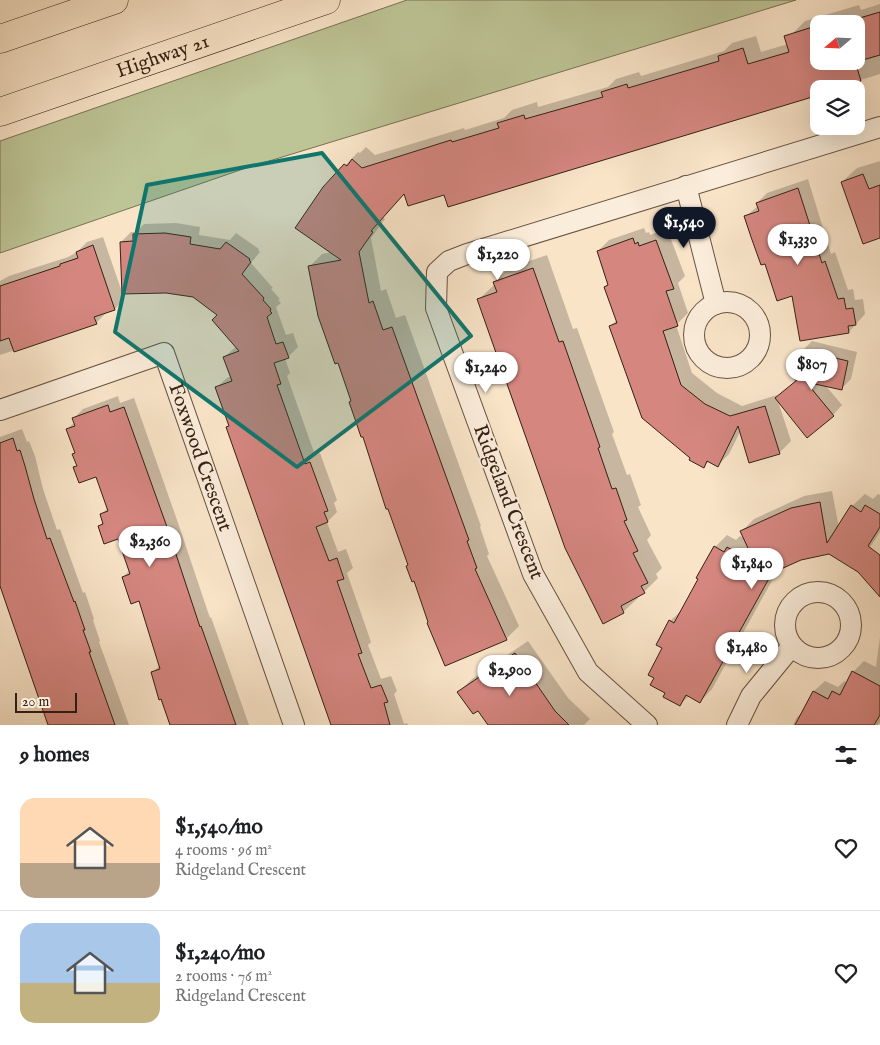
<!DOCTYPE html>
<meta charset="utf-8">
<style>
body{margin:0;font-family:"IM FELL English",serif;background:#f2f2f2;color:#202124;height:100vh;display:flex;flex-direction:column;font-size:19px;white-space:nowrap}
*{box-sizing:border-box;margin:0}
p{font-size:16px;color:#757577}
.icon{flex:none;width:28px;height:28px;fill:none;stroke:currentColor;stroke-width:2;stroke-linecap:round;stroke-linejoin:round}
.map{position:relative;height:725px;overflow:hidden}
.details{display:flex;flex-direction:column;background:#fff;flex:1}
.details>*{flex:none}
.needle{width:32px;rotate:251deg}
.controls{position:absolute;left:810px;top:15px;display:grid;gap:10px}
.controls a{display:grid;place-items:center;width:55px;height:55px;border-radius:10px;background:#fff;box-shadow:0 5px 20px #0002;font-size:25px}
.scale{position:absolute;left:15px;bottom:12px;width:62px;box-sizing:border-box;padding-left:5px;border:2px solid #352114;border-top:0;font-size:14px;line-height:18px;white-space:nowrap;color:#352114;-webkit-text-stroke:4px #fbeddb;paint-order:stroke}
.price{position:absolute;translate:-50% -42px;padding:0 11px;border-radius:18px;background:#fff;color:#222;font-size:16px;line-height:32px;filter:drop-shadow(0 1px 2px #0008)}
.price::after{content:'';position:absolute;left:50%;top:30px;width:15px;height:11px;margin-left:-8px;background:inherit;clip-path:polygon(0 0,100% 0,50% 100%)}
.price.selected{background:#111827;color:#fff}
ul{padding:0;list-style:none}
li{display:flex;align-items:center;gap:15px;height:125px;padding:0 20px}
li+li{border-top:1px solid #e0e0e0}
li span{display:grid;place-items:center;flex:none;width:140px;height:100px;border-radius:15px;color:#555}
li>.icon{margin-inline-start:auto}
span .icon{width:60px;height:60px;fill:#fffc;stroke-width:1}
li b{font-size:21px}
h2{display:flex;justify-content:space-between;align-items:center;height:60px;padding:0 20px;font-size:21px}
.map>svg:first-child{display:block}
.green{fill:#bdc496;stroke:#797255}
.shadow{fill:#0003;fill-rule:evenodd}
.building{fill:#d4867f;stroke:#352114}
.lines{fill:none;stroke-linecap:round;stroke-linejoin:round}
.minor-casing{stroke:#665241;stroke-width:22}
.primary-casing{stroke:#352114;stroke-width:29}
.minor{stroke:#fbeddb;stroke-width:20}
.primary{stroke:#f9e4c8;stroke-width:28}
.marked{fill:#0f766e;fill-opacity:0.2;stroke:#0f766e;stroke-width:4;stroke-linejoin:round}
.labels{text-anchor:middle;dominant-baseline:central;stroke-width:4;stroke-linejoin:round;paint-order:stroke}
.street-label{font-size:20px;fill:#352114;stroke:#fbeddb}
</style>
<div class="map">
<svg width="880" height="725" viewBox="0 0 880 725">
<rect width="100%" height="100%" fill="#f9e4c8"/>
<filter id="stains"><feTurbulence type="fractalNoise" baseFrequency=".004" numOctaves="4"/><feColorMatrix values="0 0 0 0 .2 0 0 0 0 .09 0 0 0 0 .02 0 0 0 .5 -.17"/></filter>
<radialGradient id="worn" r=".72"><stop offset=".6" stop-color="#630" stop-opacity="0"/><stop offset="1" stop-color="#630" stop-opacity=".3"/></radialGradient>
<path class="green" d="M 407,0 L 796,0 L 243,169 L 0,253 L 0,141 Z"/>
<g class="shadow">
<path d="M 880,4 L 880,74 L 831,89 L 819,89 L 445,193 L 405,193 L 383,217 L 385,219 L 371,238 L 381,291 L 386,289 L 396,318 L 405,315 L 481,526 L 480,527 L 489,554 L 487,556 L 519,626 L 506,639 L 430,621 L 409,565 L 309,267 L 322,254 L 332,252 L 324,188 L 358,152 L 360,153 L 366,147 L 375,155 L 464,128 L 465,130 L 504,118 L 512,110 L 537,102 L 538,107 L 608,87 L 616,79 L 639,72 L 641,76 L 724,51 L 732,43 L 756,36 L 761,52 L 788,44 L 792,34 L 805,21 L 859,5 L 861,10 ZM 819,24 L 856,24 L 856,61 L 819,61 Z"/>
<path d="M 880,161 L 880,237 L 842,182 L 857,168 Z"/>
<path d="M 808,179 L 831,254 L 835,252 L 848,290 L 853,289 L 855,300 L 863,299 L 865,314 L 849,332 L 793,294 L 766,262 L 745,217 L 758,206 L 757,203 L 767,193 Z"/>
<path d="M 176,223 L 200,227 L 199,235 L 230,240 L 236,233 L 259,249 L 258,250 L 260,252 L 251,263 L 273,288 L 271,289 L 280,299 L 278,300 L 281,303 L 276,307 L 286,335 L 293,333 L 298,347 L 288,357 L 285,358 L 290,373 L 287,376 L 315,455 L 320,453 L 337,500 L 334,503 L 337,512 L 327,522 L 338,552 L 346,549 L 353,568 L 347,573 L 371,642 L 368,645 L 381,679 L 391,676 L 397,691 L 394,694 L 404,724 L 407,723 L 408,725 L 332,725 L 228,427 L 230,425 L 217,387 L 227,378 L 231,376 L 224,357 L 237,346 L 219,315 L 194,296 L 166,292 L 122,293 L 124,299 L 115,309 L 106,312 L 106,313 L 96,323 L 0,355 L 0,281 L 9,276 L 68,257 L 77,252 L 87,242 L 103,237 L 122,292 L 121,242 L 131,232 L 136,232 L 144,224 Z"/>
<path d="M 644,228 L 646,233 L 649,232 L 650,235 L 667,229 L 685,276 L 678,283 L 688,313 L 676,325 L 692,373 L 717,393 L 742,406 L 777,395 L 778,398 L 798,379 L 802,351 L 812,341 L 857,352 L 851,379 L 841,389 L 826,386 L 842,405 L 833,415 L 778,401 L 791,441 L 779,453 L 741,430 L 729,454 L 718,465 L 709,461 L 704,466 L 692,457 L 632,387 L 631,388 L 610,326 L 617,320 L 605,287 L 609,284 L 598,251 L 609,240 Z"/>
<path d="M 547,255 L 573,329 L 577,328 L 614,432 L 612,434 L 627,475 L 630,474 L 641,505 L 638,507 L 651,535 L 647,540 L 662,568 L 656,574 L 658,578 L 644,592 L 637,596 L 638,598 L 623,612 L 479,299 L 495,284 L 494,282 L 509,268 Z"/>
<path d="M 118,396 L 120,403 L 134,398 L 176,517 L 210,618 L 211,617 L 249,725 L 170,725 L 153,672 L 160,665 L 140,599 L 123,577 L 130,570 L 119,537 L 99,526 L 104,522 L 101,514 L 108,508 L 97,475 L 75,467 L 77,465 L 76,452 L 67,429 L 75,422 L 74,418 L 83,409 Z"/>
<path d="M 22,429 L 27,442 L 29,441 L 35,456 L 43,489 L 57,530 L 60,529 L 83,593 L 85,592 L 94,619 L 93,620 L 100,641 L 99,642 L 129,725 L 50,725 L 0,582 L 0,437 Z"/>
<path d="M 832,491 L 839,528 L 852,506 L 865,494 L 873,499 L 878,494 L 880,495 L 880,532 L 865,555 L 830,553 L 800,558 L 779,568 L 712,689 L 700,702 L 689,696 L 680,704 L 667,692 L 656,677 L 670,621 L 683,609 L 715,547 L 727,535 L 736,540 L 740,536 L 746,539 L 742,531 L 754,519 L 804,496 Z"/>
<path d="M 880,637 L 880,722 L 878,725 L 793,725 L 797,717 L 805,710 L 814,691 L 825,681 L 838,687 L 844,681 L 848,683 L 853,672 L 864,661 L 876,667 Z"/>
<path d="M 528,641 L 568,698 L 590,719 L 584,725 L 489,725 L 478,709 L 459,692 L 472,679 Z"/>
</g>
<g class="building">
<path d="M 880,12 L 880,55 L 856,62 L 856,19 Z"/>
<path d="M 819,25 L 819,61 L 855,61 L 861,81 L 835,89 L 819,89 L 819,95 L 448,207 L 444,195 L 408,206 L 404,194 L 371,231 L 373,232 L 359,252 L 369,303 L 373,301 L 383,330 L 392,327 L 469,540 L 467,541 L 477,568 L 475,569 L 507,640 L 445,666 L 427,623 L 428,622 L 414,581 L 412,582 L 406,566 L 408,565 L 388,509 L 386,509 L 363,437 L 361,437 L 356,422 L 349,402 L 351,401 L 338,363 L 335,364 L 318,316 L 308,266 L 341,260 L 295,228 L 323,187 L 344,164 L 347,166 L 352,159 L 362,168 L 451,140 L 452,142 L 499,128 L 497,123 L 524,115 L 525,119 L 603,97 L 601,92 L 627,84 L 628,88 L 719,61 L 718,56 L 743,48 L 748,64 L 789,52 L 784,36 Z"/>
<path d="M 863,174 L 869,189 L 880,185 L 880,238 L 863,244 L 841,182 Z"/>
<path d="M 798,188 L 822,263 L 825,261 L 838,299 L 844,298 L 846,309 L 853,308 L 856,325 L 848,326 L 849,333 L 800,341 L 792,296 L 777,301 L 765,264 L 761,265 L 751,237 L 744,216 L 759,211 L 756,203 Z"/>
<path d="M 165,233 L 191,237 L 190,244 L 220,249 L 226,242 L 250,259 L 249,260 L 251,262 L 242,274 L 264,298 L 263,300 L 271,309 L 270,311 L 272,313 L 267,317 L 276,344 L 283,342 L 289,358 L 274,363 L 281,384 L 277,385 L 305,464 L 310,462 L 328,511 L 324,512 L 328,522 L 316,527 L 329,561 L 337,558 L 344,579 L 337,581 L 362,653 L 358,654 L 371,688 L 381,685 L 388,702 L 384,703 L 390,725 L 331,725 L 226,427 L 229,426 L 215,387 L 232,381 L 223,357 L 239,351 L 212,320 L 217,315 L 193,297 L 166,293 L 122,294 L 120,242 L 133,241 L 133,234 Z"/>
<path d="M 633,238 L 635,244 L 638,242 L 639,246 L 656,240 L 674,289 L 666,291 L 678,326 L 663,331 L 681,385 L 705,404 L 730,416 L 765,406 L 780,454 L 749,463 L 738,426 L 718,467 L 707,461 L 704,468 L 689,460 L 690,458 L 642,418 L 609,326 L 617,323 L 604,287 L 608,285 L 597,251 Z"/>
<path d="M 93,245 L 115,310 L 94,317 L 97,324 L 14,352 L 9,338 L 0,341 L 0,286 L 60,266 L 60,264 L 78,258 L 76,252 Z"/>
<path d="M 533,268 L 559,342 L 563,341 L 600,447 L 598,448 L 612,489 L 616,488 L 627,520 L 624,521 L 638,551 L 633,553 L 648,583 L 641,586 L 645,593 L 621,606 L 624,613 L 603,624 L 565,548 L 477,299 L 497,292 L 493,282 Z"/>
<path d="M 801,350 L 848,361 L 842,390 L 806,382 L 834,416 L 807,438 L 775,398 L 797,380 L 795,380 Z"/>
<path d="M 108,405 L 110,412 L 124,407 L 167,527 L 200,627 L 201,626 L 236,725 L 170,725 L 161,699 L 159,700 L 151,672 L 160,669 L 139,601 L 131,604 L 122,577 L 130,574 L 118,539 L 104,544 L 98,526 L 103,524 L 100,514 L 108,511 L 96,477 L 79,483 L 73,467 L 77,466 L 72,454 L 75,453 L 66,429 L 75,426 L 72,418 Z"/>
<path d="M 13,438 L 17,451 L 20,450 L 25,466 L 34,499 L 47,539 L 50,538 L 74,602 L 75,601 L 85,630 L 83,630 L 91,652 L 89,652 L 115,725 L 48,725 L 0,586 L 0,443 Z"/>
<path d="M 820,502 L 827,543 L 851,505 L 861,512 L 865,505 L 880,514 L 880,527 L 868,546 L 880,555 L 880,597 L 858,572 L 829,554 L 801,560 L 772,573 L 700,703 L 686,695 L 680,706 L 663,697 L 665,693 L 650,685 L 654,678 L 648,675 L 662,648 L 656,645 L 669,620 L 674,623 L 698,579 L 696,578 L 714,546 L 724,552 L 727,547 L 755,563 L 740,531 L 791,508 Z"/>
<path d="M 515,653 L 555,711 L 569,725 L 488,725 L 478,711 L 473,714 L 457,692 Z"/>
<path d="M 852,671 L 880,686 L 880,715 L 874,725 L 795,725 L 813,691 L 828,699 L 832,691 L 840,695 Z"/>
</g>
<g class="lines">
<g class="minor-casing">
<g id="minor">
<path d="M 686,186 L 716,304"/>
<circle cx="727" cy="335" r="33"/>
<path id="s1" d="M 0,410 L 164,353 L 294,725"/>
<circle cx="818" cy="625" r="33"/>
<path d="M 647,725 L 588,672 L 533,574 L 436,308 L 437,272 L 449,261 L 467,254 L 880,127"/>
<path d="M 737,725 L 751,696 L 792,646"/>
</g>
</g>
<g class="primary-casing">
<g id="primary">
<path d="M 0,39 L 114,0"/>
<path id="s2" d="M 0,112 L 326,0"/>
</g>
</g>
<use href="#minor" class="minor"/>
<use href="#primary" class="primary"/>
</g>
<path class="marked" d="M 322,153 L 471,336 L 297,467 L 115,332 L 147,185 Z"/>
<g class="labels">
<g class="street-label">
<text stroke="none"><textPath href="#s2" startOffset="172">Highway 21</textPath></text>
<text stroke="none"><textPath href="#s1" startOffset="284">Foxwood Crescent</textPath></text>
<text transform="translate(508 502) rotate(69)">Ridgeland Crescent</text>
</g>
</g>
<rect width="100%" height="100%" filter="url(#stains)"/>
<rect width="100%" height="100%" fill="url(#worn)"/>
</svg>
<div class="controls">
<a><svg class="needle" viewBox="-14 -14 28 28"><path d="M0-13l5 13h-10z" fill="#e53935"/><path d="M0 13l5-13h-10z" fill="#757577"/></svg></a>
<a><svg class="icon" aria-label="layers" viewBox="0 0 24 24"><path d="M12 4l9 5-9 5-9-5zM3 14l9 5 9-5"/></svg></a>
</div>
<div class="scale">20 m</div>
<b class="price selected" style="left:684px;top:249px">$1,540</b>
<b class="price" style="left:798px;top:266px">$1,330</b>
<b class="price" style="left:498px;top:281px">$1,220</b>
<b class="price" style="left:812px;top:391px">$807</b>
<b class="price" style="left:486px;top:394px">$1,240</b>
<b class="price" style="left:150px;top:568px">$2,360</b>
<b class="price" style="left:752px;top:590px">$1,840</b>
<b class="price" style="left:747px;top:674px">$1,480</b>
<b class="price" style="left:510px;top:697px">$2,900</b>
</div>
<section class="details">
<h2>9 homes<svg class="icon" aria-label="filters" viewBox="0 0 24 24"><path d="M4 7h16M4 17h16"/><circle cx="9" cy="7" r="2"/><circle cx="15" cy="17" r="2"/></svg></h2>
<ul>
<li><span style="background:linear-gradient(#ffd9b3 65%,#b9a48a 0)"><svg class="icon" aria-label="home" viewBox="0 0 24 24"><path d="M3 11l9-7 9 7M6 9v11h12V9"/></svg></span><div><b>$1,540/mo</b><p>4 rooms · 96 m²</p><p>Ridgeland Crescent</p></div><svg class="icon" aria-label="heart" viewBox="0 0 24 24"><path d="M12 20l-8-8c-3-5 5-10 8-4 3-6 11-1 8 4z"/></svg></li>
<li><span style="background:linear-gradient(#a9c7e8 60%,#c2b280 0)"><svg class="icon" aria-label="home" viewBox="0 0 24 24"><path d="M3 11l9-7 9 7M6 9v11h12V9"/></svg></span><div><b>$1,240/mo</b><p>2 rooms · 76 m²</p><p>Ridgeland Crescent</p></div><svg class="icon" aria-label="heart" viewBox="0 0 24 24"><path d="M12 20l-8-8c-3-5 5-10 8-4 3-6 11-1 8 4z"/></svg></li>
</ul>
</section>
